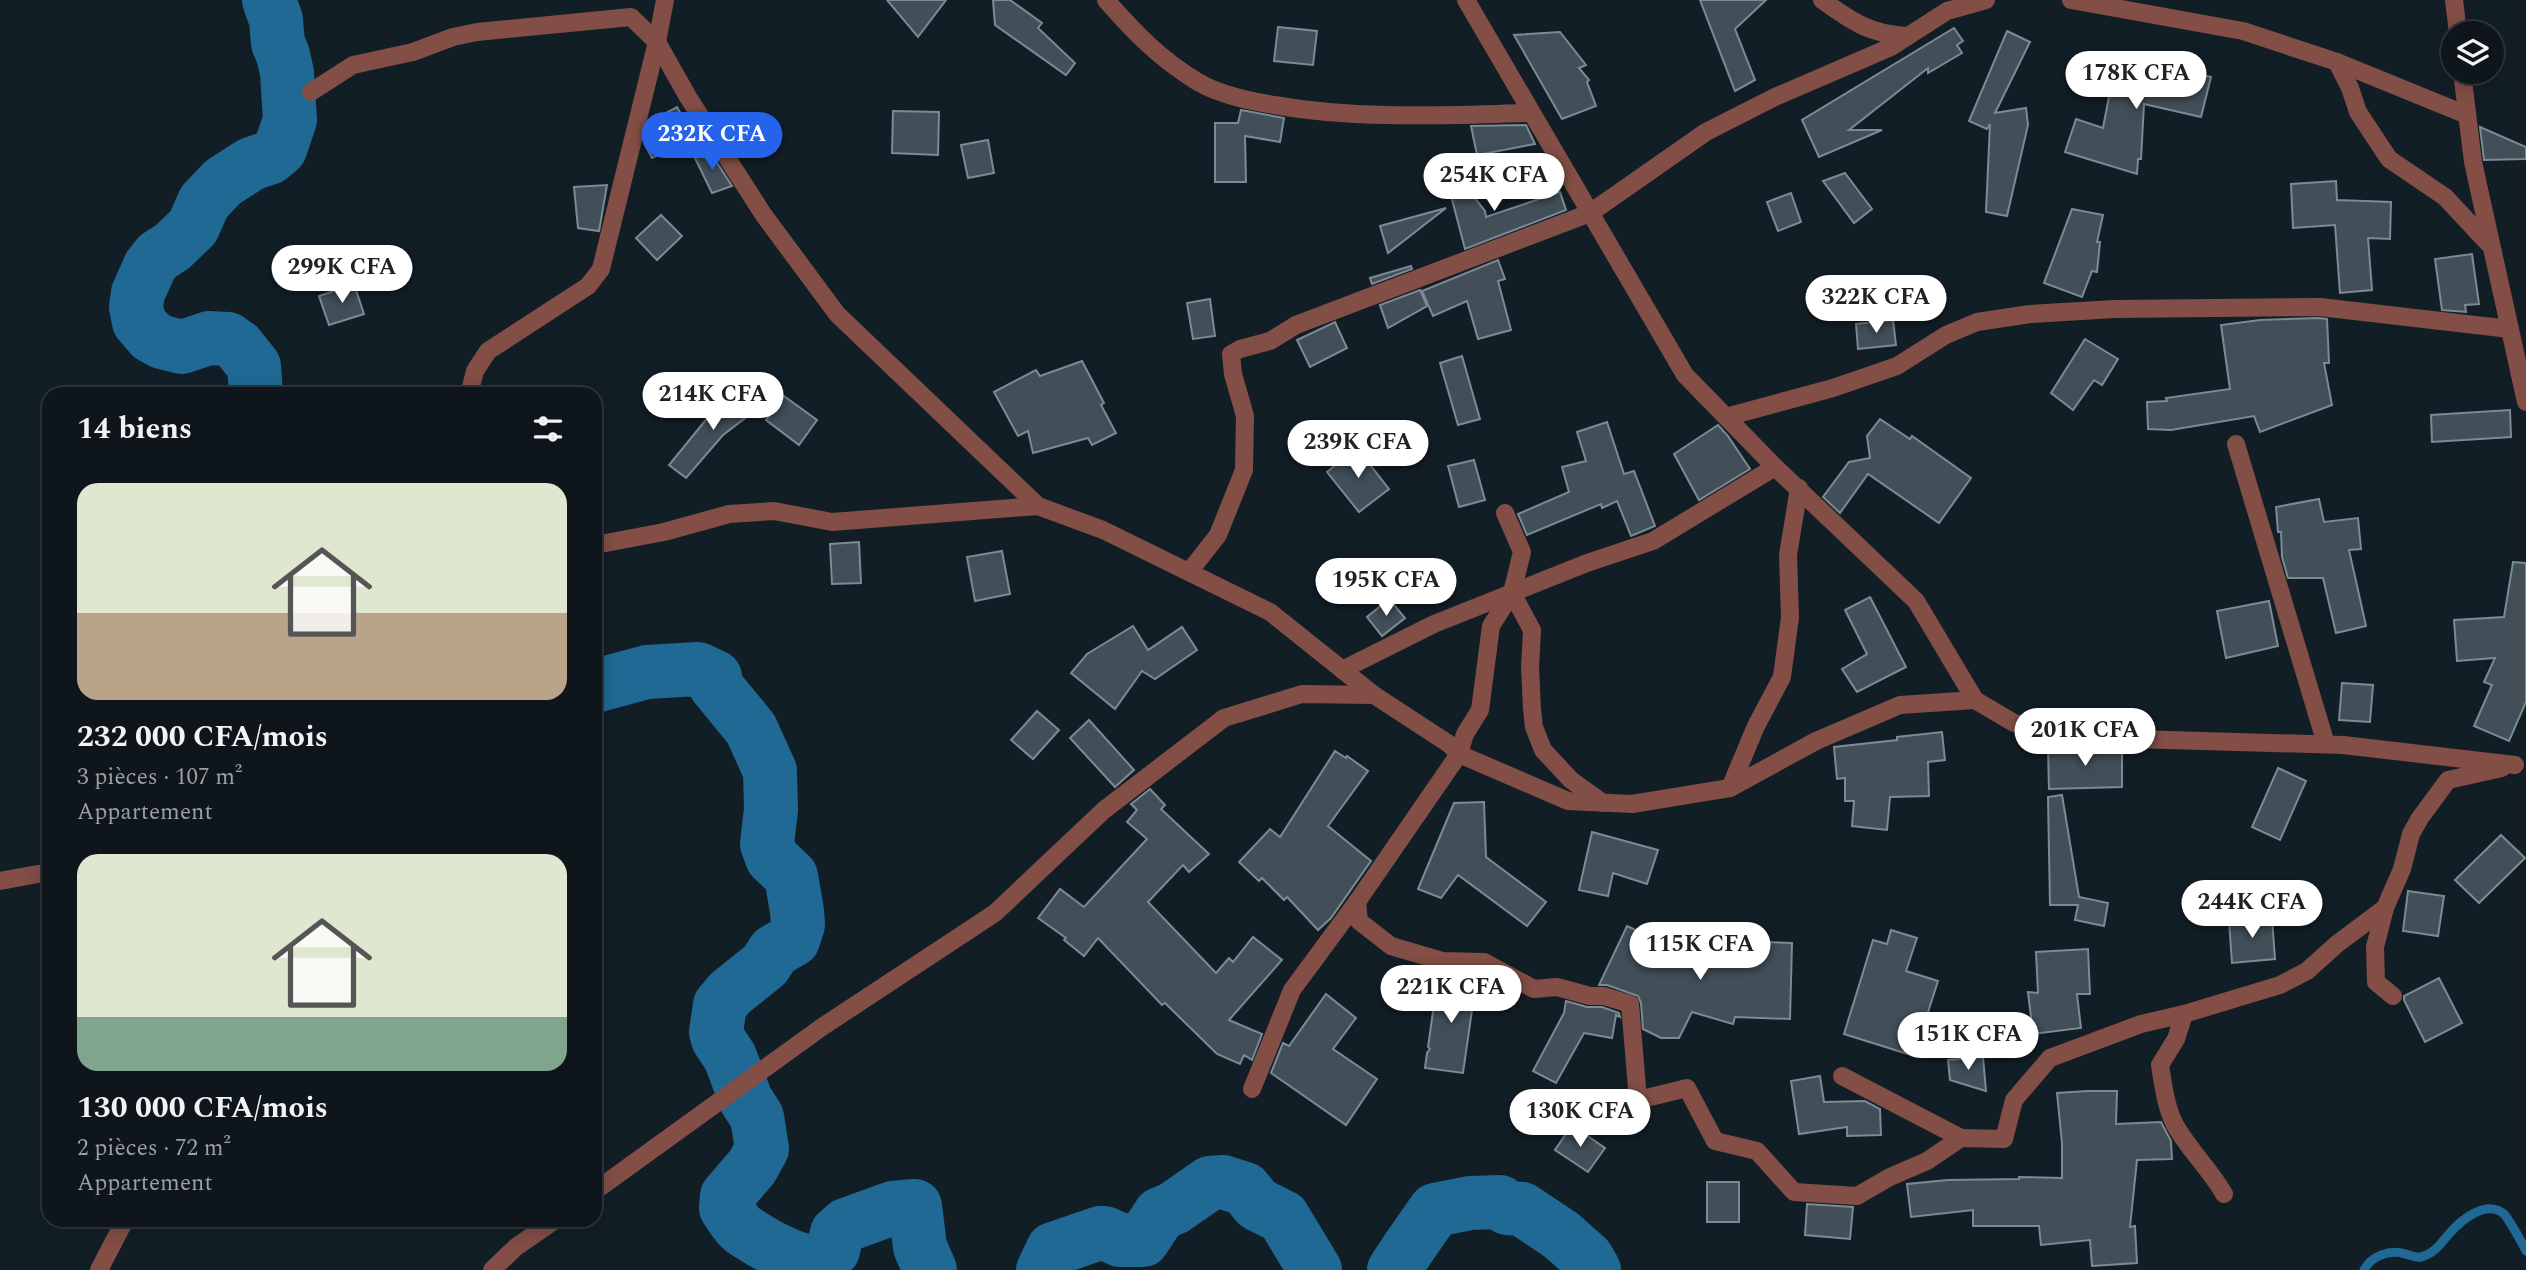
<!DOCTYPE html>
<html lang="fr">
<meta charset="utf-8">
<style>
body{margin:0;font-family:Spectral,serif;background:#1c2329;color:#f1f3f6;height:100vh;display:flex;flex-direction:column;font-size:26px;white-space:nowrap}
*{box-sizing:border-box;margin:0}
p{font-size:23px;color:#9b9fa3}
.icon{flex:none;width:38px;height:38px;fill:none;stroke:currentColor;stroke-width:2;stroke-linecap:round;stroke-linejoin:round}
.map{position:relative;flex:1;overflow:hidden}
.side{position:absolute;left:42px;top:387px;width:560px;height:840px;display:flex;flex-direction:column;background:#0e161c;border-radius:21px;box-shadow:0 4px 18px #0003,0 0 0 2px #2e353b}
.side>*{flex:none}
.buttons{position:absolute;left:2441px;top:21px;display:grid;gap:14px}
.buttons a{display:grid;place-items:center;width:63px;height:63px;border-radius:50%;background:#0e161c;box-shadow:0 4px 18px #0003,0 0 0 2px #2e353b;font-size:35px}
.price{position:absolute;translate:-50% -60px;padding:0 16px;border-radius:24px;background:#fff;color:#222;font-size:23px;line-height:46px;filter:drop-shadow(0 2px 4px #0008)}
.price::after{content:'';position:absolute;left:50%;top:42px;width:21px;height:16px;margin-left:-10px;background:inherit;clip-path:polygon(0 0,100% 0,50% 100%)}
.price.current{background:#2563eb;color:#fff}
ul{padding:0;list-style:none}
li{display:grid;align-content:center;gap:14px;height:371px;padding:0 35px}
li span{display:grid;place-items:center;height:217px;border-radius:21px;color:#555}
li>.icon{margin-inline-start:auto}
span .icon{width:126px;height:126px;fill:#fffc;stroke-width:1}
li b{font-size:30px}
h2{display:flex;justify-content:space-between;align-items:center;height:84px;padding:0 35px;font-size:30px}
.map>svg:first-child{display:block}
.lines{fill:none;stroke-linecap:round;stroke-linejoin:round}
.stream{stroke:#1f6994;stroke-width:9}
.river{stroke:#1f6994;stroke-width:54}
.building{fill:#424f59;stroke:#7b8a94;stroke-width:2}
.street{stroke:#824e46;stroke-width:18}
</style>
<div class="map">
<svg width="2526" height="1270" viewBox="0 0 2526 1270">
<rect width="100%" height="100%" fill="#121e26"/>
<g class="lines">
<path class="stream" d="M 2364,1270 C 2371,1256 2390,1249 2405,1254 C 2411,1255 2414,1258 2421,1257 C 2434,1254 2441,1243 2449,1234 C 2461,1220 2486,1199 2504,1214 C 2508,1218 2523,1244 2526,1251"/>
<g class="river">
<path d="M 256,394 L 254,366 L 238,346 L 228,339 L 209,338 L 182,347 L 162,342 L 151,336 L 139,322 L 136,307 L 138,293 L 150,266 L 158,256 L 172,247 L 193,227 L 204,202 L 223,182 L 251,164 L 269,158 L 280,149 L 290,120 L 287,73 L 283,55 L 278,43 L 276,20 L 269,0"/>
<path d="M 595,686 L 647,672 L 698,669 L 715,677 L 715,685 L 751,729 L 770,771 L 771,810 L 767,844 L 772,858 L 791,876 L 797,911 L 798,925 L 793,940 L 774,951 L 765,965 L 730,993 L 720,1005 L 716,1032 L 718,1039 L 730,1057 L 746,1100 L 757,1117 L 762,1149 L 752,1167 L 727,1196 L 726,1208 C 731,1215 736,1225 743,1230 C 758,1240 801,1267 819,1260 C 824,1258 829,1253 833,1250 L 837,1233 L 846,1225 L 893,1208 L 915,1206 L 920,1247 L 930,1270"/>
<path d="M 1043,1270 L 1053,1249 L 1100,1233 L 1105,1233 L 1120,1240 L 1143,1240 L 1160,1214 L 1174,1208 L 1210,1183 L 1223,1182 L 1245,1189 L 1257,1204 L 1283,1217 L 1315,1270"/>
<path d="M 1394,1270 C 1407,1249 1421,1230 1435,1210 L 1470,1203 L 1500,1202 L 1507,1208 L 1522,1209 L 1561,1235 L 1587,1258 L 1594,1270"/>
</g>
</g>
<g class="building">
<path d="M 887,0 L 946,0 L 918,37 Z"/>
<path d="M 993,0 L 1010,0 L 1042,23 L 1038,28 L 1075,63 L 1066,75 L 995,25 Z"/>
<path d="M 1700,0 L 1766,0 L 1735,29 L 1755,80 L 1735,91 Z"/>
<path d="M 1278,27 L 1317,31 L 1313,65 L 1274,61 Z"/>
<path d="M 1954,28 L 1963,41 L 1957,45 L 1962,53 L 1928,73 L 1928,68 L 1849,130 L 1882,130 L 1819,157 L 1802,120 Z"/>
<path d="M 2007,31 L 2030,42 L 1995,113 L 2026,108 L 2028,125 L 2007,216 L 1986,212 L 1990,124 L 1987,129 L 1969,121 Z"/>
<path d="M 1560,32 L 1586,65 L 1579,68 L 1589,80 L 1587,82 L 1596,106 L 1562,119 L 1514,35 Z"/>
<path d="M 2117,55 L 2211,77 L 2201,117 L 2144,104 L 2141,159 L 2138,159 L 2137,174 L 2065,152 L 2076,119 L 2103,128 Z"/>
<path d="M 677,107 L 693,137 L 652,158 L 644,143 L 649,122 Z"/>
<path d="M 1241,110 L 1284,118 L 1280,142 L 1245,136 L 1246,182 L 1215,182 L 1215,123 L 1238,123 Z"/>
<path d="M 893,111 L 939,112 L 938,155 L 892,153 Z"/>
<path d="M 1526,125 L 1535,144 L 1477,155 L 1471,126 Z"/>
<path d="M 2480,127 L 2526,147 L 2526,159 L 2484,160 Z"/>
<path d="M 988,140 L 994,173 L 968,178 L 961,145 Z"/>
<path d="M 708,149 L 732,186 L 712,193 L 695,158 Z"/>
<path d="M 1440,154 L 1485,211 L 1486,217 L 1560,192 L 1566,210 L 1465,249 Z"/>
<path d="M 1845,173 L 1872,209 L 1854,223 L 1823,181 Z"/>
<path d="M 2336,181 L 2337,200 L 2391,202 L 2390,239 L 2368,238 L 2372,290 L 2340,293 L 2335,225 L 2293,228 L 2291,184 Z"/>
<path d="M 607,185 L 599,231 L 578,228 L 574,187 Z"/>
<path d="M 1791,193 L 1801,222 L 1778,231 L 1767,202 Z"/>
<path d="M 1446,208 L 1388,253 L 1380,226 Z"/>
<path d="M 2072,209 L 2103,215 L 2097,242 L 2100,242 L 2097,272 L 2092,271 L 2082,297 L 2044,283 Z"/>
<path d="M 661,215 L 682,236 L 657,260 L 636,238 Z"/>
<path d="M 2472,254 L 2479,304 L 2465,305 L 2466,312 L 2442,310 L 2435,259 Z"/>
<path d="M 1498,260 L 1505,279 L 1498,281 L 1511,330 L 1478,339 L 1467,301 L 1433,316 L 1422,291 Z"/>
<path d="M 1411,266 L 1412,269 L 1372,284 L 1370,278 Z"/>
<path d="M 354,284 L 364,314 L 329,325 L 319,296 Z"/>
<path d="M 1420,290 L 1427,306 L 1388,328 L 1380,305 Z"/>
<path d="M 1210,299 L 1215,336 L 1193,339 L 1187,303 Z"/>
<path d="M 2319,318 L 2327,319 L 2329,363 L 2324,363 L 2332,405 L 2260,432 L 2254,416 L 2171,430 L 2148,429 L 2147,402 L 2167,401 L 2166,398 L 2230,389 L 2221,325 L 2260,320 Z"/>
<path d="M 1893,320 L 1896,345 L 1858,349 L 1856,324 Z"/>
<path d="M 1335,322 L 1347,348 L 1310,367 L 1297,340 Z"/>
<path d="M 2085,339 L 2118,359 L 2102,385 L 2094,380 L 2073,410 L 2051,393 Z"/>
<path d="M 1462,356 L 1480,419 L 1458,425 L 1440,363 Z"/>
<path d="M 1082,361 L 1104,403 L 1101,405 L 1116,433 L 1092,445 L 1088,438 L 1033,453 L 1028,431 L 1018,436 L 994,392 L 1036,370 L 1040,376 Z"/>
<path d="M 741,389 L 757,409 L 723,435 L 686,478 L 669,465 L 713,411 Z"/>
<path d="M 784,396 L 817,420 L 799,445 L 766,420 Z"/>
<path d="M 2510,410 L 2511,437 L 2432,442 L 2431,415 Z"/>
<path d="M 1880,419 L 1910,439 L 1912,436 L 1971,478 L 1939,523 L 1868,474 L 1840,513 L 1823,497 L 1849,462 L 1870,458 L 1867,436 Z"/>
<path d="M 1607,422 L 1624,474 L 1634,471 L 1655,526 L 1631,536 L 1617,501 L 1602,508 L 1601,504 L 1527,535 L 1518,514 L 1569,492 L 1562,467 L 1586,461 L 1577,432 Z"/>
<path d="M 1718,425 L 1728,436 L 1750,469 L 1699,500 L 1674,454 Z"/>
<path d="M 1357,448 L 1389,489 L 1359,512 L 1327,472 Z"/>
<path d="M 1474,460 L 1485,500 L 1459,507 L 1448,466 Z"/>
<path d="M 2319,499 L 2324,522 L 2358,518 L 2361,549 L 2349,550 L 2366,626 L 2336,633 L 2323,578 L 2288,578 L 2282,557 L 2281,532 L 2278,532 L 2276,507 Z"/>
<path d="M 859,542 L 861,583 L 832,584 L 830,544 Z"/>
<path d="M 1002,551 L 1010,594 L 975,601 L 967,557 Z"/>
<path d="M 2513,562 L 2526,563 L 2526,702 L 2509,741 L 2474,726 L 2492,685 L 2484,682 L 2495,658 L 2457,661 L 2454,620 L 2504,617 Z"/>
<path d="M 1870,597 L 1906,667 L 1857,692 L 1842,669 L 1867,654 L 1845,610 Z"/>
<path d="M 1389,599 L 1405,618 L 1382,636 L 1367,617 Z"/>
<path d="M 2269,601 L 2278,646 L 2226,658 L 2217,611 Z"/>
<path d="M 1133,626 L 1148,650 L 1182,627 L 1197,650 L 1155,679 L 1142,671 L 1115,709 L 1071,673 L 1087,654 Z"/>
<path d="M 2342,683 L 2373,685 L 2370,722 L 2339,720 Z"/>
<path d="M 1037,711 L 1059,730 L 1033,759 L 1011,740 Z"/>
<path d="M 1089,720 L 1134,770 L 1115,787 L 1070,738 Z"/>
<path d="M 1942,732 L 1945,760 L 1928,762 L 1929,796 L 1890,797 L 1887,830 L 1852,826 L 1854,801 L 1845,801 L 1845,778 L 1837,779 L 1834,747 L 1897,740 L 1897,737 Z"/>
<path d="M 2077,748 L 2122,750 L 2122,787 L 2049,789 L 2048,749 Z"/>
<path d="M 1335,751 L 1346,758 L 1347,756 L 1368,771 L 1328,826 L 1371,861 L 1331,918 L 1318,930 L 1287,897 L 1284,900 L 1262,878 L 1259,881 L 1239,862 L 1270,829 L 1280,837 Z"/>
<path d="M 2278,768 L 2306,781 L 2280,840 L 2252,827 Z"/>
<path d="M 1150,789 L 1165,805 L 1161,809 L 1209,854 L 1189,872 L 1183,865 L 1148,902 L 1216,973 L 1229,958 L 1233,962 L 1253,937 L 1282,960 L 1229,1020 L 1262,1034 L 1252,1060 L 1244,1055 L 1240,1064 L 1217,1054 L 1165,1003 L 1162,1005 L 1098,938 L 1084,956 L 1064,940 L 1066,938 L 1038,918 L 1060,889 L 1084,907 L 1147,839 L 1127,822 L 1137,810 L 1131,804 Z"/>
<path d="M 2062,795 L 2079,897 L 2108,903 L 2104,926 L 2075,920 L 2078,905 L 2050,905 L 2048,797 Z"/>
<path d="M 1484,802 L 1486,857 L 1546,902 L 1527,926 L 1458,875 L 1441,898 L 1418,889 L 1454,803 Z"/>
<path d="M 1592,832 L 1658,850 L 1647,884 L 1613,873 L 1608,896 L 1579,890 Z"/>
<path d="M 2501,835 L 2525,858 L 2479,903 L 2455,880 Z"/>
<path d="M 2408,891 L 2444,896 L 2438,936 L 2403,931 Z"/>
<path d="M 2272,918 L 2275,959 L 2232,963 L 2229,921 Z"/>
<path d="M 1627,926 L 1677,950 L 1680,938 L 1761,960 L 1762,942 L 1792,943 L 1790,1019 L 1735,1017 L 1733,1024 L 1692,1012 L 1679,1038 L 1661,1038 L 1643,1029 L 1641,1003 L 1638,996 L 1607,985 L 1599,985 Z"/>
<path d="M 1891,930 L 1917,938 L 1906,971 L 1938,981 L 1914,1056 L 1844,1034 L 1873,940 L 1887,944 Z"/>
<path d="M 2088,949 L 2090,994 L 2077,994 L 2081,1028 L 2033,1034 L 2028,992 L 2038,993 L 2036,952 Z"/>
<path d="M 1438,976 L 1476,982 L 1463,1073 L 1425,1068 L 1427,1053 L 1430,1049 L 1428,1047 Z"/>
<path d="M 2439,978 L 2462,1023 L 2425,1042 L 2404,1000 L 2404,996 Z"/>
<path d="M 1326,994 L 1356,1018 L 1333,1049 L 1377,1079 L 1346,1125 L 1271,1073 L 1283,1043 L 1289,1046 Z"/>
<path d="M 1566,1001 L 1587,1007 L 1602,1007 L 1619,1013 L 1620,1017 L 1616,1015 L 1612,1038 L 1584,1033 L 1556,1083 L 1533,1071 L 1564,1013 Z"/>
<path d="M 1983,1057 L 1986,1091 L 1950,1080 L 1948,1060 Z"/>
<path d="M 1820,1076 L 1824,1102 L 1865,1101 L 1880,1109 L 1881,1135 L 1847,1136 L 1847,1127 L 1799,1134 L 1791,1081 Z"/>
<path d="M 2088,1091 L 2117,1091 L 2116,1124 L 2161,1122 L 2171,1141 L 2172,1159 L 2137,1160 L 2130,1227 L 2135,1226 L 2137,1263 L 2092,1266 L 2090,1240 L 2041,1245 L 2039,1226 L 1973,1226 L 1973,1210 L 1911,1217 L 1907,1184 L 1948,1180 L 2019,1179 L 2019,1177 L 2062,1178 L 2062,1143 L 2057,1093 Z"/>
<path d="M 1572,1125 L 1605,1148 L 1588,1172 L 1555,1150 Z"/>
<rect x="1707" y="1182" width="32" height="40"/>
<path d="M 1807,1204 L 1853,1207 L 1850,1239 L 1805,1235 Z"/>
</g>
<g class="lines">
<g class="street">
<path d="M 1106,0 C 1135,33 1160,59 1198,82 C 1220,95 1249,101 1274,105 C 1360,120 1445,115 1531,113"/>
<path d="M 1466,0 L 1685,375 L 1775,467 L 1916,601 L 1975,700"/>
<path d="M 1822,0 C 1851,21 1871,35 1908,36"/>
<path d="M 2071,0 L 2243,31 L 2337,62 L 2467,115"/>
<path d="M 2454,0 L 2458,33"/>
<path d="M 2337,62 L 2350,88 L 2358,112 L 2389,159 L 2445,197 L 2488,243"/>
<path d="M 2462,72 L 2473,162 L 2526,402"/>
<path d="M 311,92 L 353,65 L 413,52 L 453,37 L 477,32 L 631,17 L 657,42 L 688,97 L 763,214 L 837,314 L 1038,506 L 1103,530 L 1270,612 L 1374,695 L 1449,744 L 1459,754 L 1568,801 L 1632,804 L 1730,788 L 1816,741 L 1900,705 L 1975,700 L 2014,723 L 2100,738 L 2343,745 L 2515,765"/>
<path d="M 469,394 L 475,371 L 488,351 L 588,286 L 601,269 L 657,42 L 665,0"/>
<path d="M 1726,417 L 1833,388 L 1897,366 L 1946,335 L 1977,322 L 2030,314 L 2115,309 L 2320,307 L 2510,329"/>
<path d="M 2236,444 L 2326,744"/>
<path d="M 595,545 L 664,532 L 729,514 L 774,511 L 832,522 L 1038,506"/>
<path d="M 1189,572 L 1218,535 L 1244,470 L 1245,416 L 1233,374 L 1231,354 L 1240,349 L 1270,341 L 1296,325 L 1590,213 L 1706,132 L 1775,97 L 1891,47 L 1947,11 L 1986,0"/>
<path d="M 1512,593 L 1532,630 L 1530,667 L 1532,709 L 1534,727 L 1543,750 L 1571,780 L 1603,803"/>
<path d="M 1342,670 L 1434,624 L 1587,563 L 1653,541 L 1775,467"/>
<path d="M 1730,788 L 1756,726 L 1782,677 L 1790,617 L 1788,555 L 1799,488"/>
<path d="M 0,881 L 49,872"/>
<path d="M 1357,902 L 1359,921 L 1391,946 L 1442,961 L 1484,962 L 1534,989 L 1557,987 L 1590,996 L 1604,996 L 1630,1004 L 1638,1100 L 1687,1088 L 1715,1141 L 1757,1151 L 1794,1192 L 1857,1196 L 1890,1177 L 1927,1161 L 1961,1138 L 2004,1139 L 2014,1100 L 2050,1058 L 2141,1024 L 2184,1014"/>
<path d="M 2385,908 L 2375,947 L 2376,982 L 2393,996"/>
<path d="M 1842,1076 L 1961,1138"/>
<path d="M 1252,1089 L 1292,990 L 1357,902 L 1459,754 L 1465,734 L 1480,710 L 1491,626 L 1512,593 L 1522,552 L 1505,513"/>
<path d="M 595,1191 L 822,1027 L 995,913 L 1104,810 L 1224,718 L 1302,694 L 1374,695"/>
<path d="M 2224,1194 C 2210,1169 2189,1150 2175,1125 C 2166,1108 2163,1084 2160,1065 L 2176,1039 L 2184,1014 L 2280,985 L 2307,971 L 2337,944 L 2385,908 L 2402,869 L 2411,834 L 2420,818 L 2448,780 L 2502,768"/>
<path d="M 99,1270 L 125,1220"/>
<path d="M 492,1270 L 516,1247 L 555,1220"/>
</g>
</g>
</svg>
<div class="buttons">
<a><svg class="icon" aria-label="layers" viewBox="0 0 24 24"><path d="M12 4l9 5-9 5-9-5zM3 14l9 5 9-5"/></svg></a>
</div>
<b class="price" style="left:2136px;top:111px">178K CFA</b>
<b class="price current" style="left:712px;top:172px">232K CFA</b>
<b class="price" style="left:1494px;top:213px">254K CFA</b>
<b class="price" style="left:342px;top:305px">299K CFA</b>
<b class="price" style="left:1876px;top:335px">322K CFA</b>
<b class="price" style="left:713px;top:432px">214K CFA</b>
<b class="price" style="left:1358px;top:480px">239K CFA</b>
<b class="price" style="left:1386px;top:618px">195K CFA</b>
<b class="price" style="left:2085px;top:768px">201K CFA</b>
<b class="price" style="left:2252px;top:940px">244K CFA</b>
<b class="price" style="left:1700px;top:982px">115K CFA</b>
<b class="price" style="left:1451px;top:1025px">221K CFA</b>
<b class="price" style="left:1968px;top:1072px">151K CFA</b>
<b class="price" style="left:1580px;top:1149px">130K CFA</b>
<section class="side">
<h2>14 biens<svg class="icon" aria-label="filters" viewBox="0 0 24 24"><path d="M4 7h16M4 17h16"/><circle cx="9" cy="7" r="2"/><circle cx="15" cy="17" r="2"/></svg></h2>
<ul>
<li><span style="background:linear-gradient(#dfe7d0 60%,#b9a48a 0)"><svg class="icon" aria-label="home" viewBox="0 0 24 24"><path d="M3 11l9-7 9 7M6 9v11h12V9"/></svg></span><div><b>232 000 CFA/mois</b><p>3 pièces · 107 m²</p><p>Appartement</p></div></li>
<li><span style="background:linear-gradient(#dfe7d0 75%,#7fa58c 0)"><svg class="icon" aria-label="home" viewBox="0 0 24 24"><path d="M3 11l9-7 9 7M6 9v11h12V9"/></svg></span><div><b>130 000 CFA/mois</b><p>2 pièces · 72 m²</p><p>Appartement</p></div></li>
</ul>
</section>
</div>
